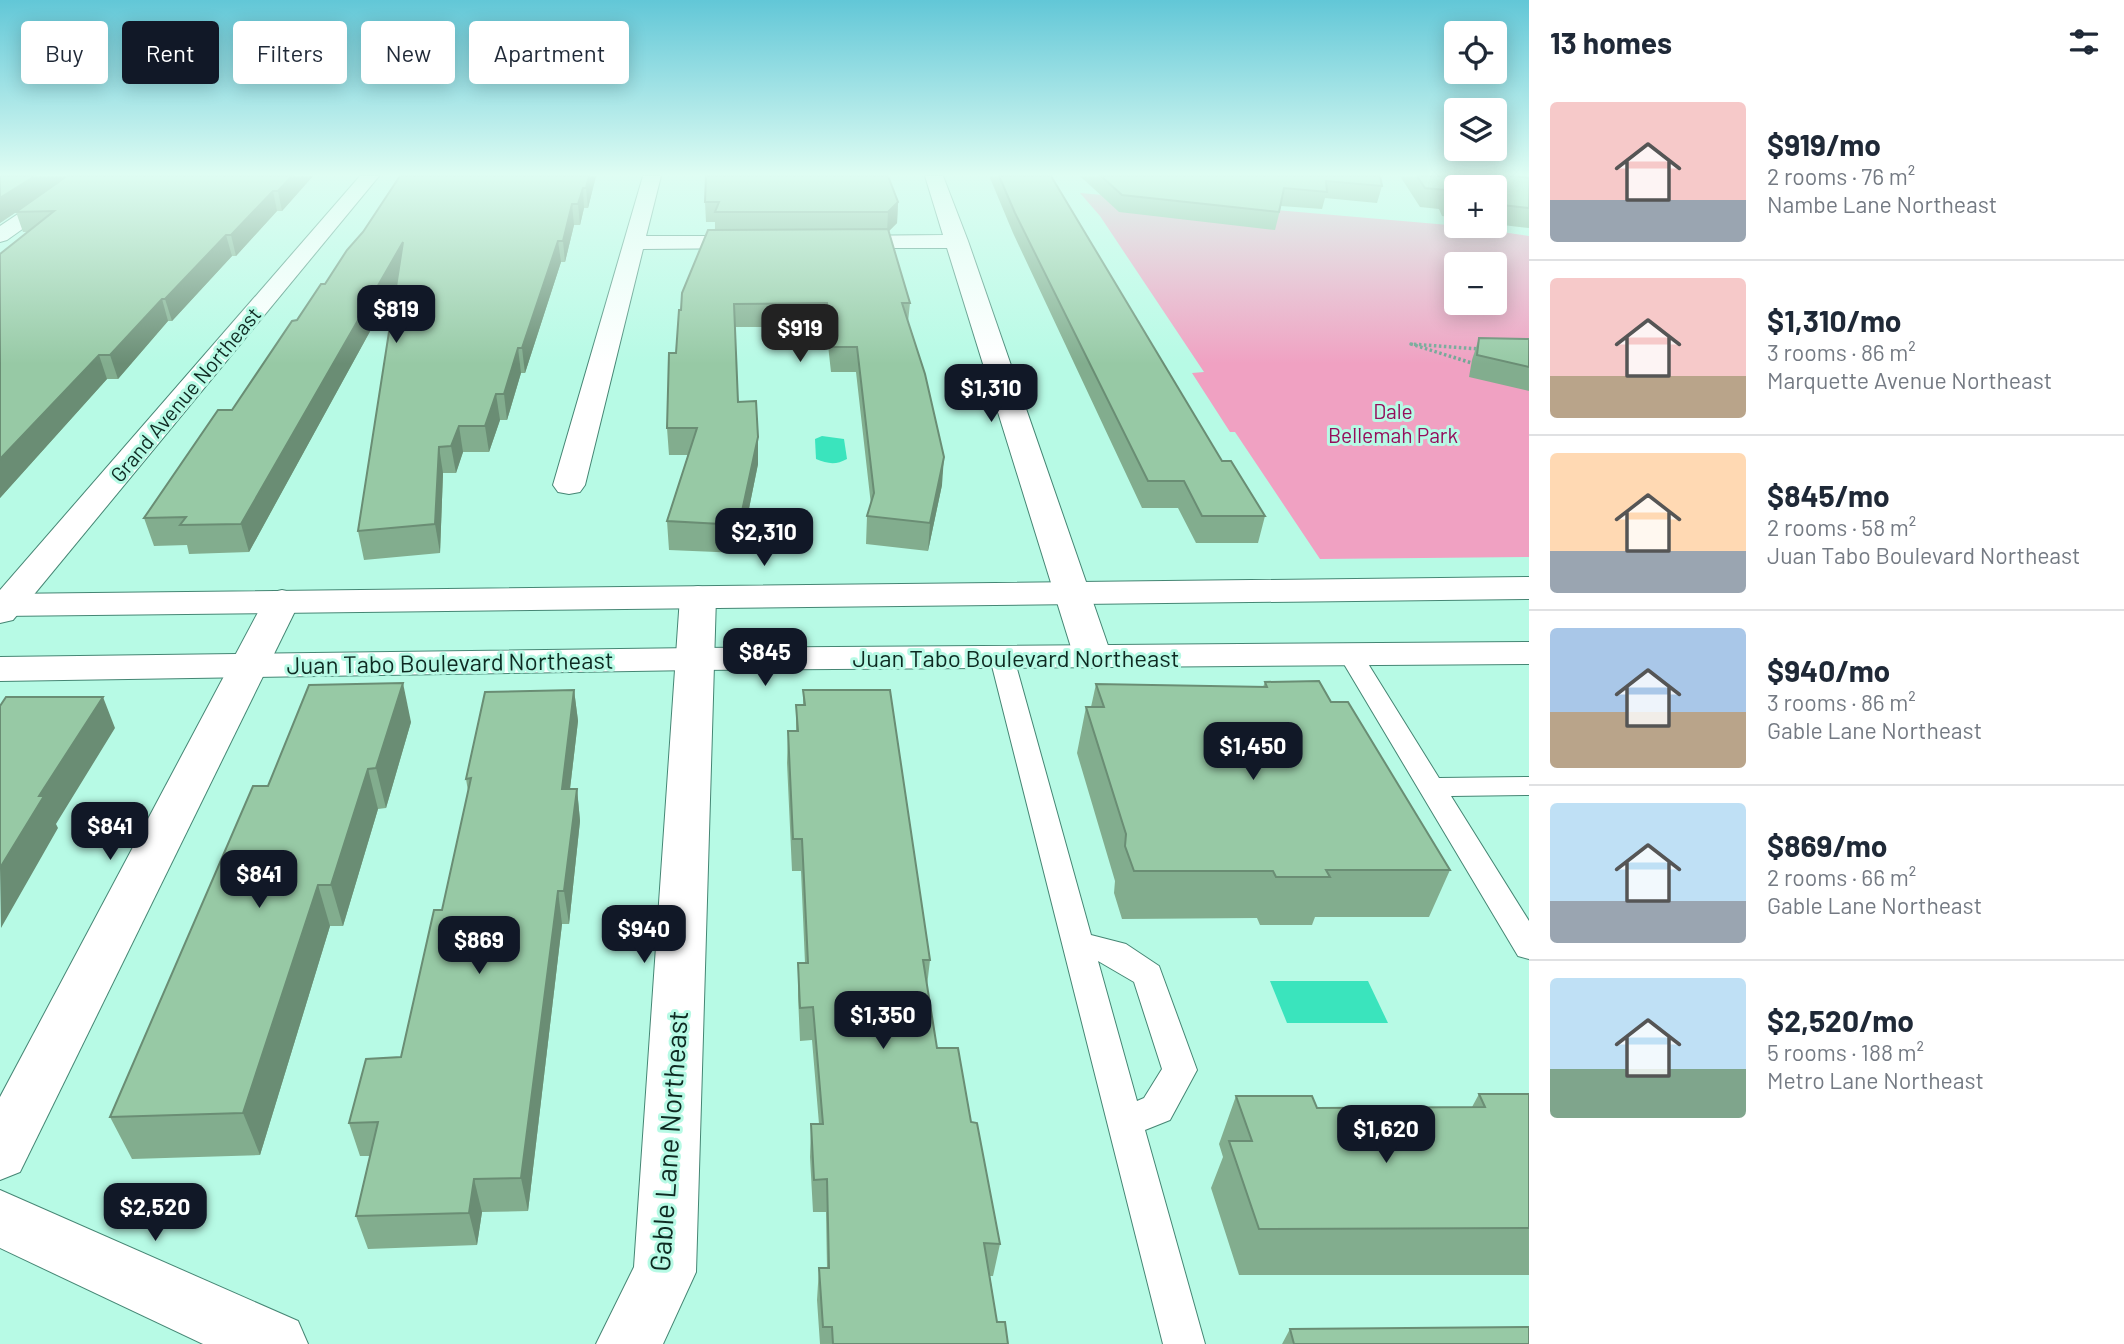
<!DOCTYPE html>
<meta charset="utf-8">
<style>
body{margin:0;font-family:Barlow,sans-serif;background:#f6f6f7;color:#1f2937;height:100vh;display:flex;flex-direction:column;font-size:26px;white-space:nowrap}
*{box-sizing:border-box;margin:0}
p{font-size:23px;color:#747a83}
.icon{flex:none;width:38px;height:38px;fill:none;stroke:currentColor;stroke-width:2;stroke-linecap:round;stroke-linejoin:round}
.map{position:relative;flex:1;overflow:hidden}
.drawer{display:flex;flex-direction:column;background:#fff;width:595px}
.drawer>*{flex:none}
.guide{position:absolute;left:21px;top:21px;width:665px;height:63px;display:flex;gap:14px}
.controls{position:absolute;left:1444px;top:21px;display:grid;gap:14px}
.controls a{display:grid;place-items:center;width:63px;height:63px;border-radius:7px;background:#fff;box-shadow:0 4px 18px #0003;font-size:35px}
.price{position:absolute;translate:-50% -60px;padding:0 16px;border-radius:14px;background:#111827;color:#fff;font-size:23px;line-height:46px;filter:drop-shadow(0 2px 4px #0008)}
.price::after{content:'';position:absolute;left:50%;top:42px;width:21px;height:16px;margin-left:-10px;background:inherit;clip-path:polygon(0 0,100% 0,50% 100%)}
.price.on{background:#222;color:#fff}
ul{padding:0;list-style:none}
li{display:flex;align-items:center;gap:21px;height:175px;padding:0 21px}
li+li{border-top:2px solid #e0e1e3}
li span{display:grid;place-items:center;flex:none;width:196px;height:140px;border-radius:7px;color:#555}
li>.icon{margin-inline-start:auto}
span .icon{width:84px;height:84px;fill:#fffc;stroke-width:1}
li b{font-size:30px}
h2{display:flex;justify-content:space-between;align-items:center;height:84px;padding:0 21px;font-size:30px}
.chip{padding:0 24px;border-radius:7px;background:#fff;box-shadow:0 4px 18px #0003;font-size:24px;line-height:63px}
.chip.on{background:#111827;color:#fff}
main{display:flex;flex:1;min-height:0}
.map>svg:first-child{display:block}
.green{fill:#f0a1c2;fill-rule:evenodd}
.water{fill:#3ae4bd}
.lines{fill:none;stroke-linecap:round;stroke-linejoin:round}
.service-casing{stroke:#458674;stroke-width:2}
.minor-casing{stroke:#458674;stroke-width:2}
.secondary-casing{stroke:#458674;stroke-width:2}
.path{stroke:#72a595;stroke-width:3.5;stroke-dasharray:2.5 2.5;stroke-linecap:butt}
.service{fill:#fff;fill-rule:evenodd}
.minor{fill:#fff;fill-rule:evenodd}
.secondary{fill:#fff;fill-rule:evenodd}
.wall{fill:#82ad8e}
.shaded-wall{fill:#6a8d74}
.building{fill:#97c9a5;stroke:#6a8d74;stroke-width:2}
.labels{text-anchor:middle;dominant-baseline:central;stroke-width:6;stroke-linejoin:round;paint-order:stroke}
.far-street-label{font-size:21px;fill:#0e2a22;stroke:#b7fae5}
.far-park-label{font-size:21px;fill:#950d5b;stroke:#b7fae5}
.street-label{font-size:24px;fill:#0e2a22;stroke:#b7fae5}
.near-street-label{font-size:28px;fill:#0e2a22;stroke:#b7fae5}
</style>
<main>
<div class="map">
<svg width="1529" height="1344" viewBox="0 0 1529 1344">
<rect width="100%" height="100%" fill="#b7fae5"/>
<path class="green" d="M 1080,193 L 1460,226 L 1529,236 L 1529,557 L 1320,559 L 1235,432 L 1230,432 L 1192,373 L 1204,372 L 1100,216 ZM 1456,264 L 1494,264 L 1494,303 L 1456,303 Z"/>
<g class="water">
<path d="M 822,436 L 844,439 L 847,459 C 836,465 828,464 816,459 L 815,439 Z"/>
<path d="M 1270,981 L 1368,981 L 1388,1023 L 1287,1023 Z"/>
</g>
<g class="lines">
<g class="service-casing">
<g id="service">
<path d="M 1350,647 L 1359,649 L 1362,654 L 1439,778 L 1529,777 L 1529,795 L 1451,796 L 1529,921 L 1529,959 L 1518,956 L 1338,654 L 1341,649 Z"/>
<path d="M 1002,651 L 1011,653 L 1014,658 L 1091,935 L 1126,944 L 1159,966 L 1197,1070 L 1170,1120 L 1145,1130 L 1205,1344 L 1163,1344 L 990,658 L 993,653 ZM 1098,961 L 1134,982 L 1162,1069 L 1144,1098 L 1137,1101 Z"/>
</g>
</g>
<g class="minor-casing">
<g id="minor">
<path d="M 75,176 L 97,176 L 7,240 L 0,242 L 0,226 Z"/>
<path d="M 360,176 L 379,176 L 13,620 L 0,623 L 0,590 Z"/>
<path d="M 643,176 L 661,176 L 646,236 L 756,236 L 764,237 L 767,242 L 764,247 L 756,248 L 643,249 L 585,485 L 580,492 L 569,494 L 558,492 L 553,485 Z"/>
<path d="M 925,176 L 943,176 L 968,241 L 1112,657 L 1106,665 L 1093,668 L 1080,665 L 1074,657 L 947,248 L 840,248 L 832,247 L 829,242 L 832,237 L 840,236 L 943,235 Z"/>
<path d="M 698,586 L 711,589 L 716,597 L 696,1272 L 663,1344 L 596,1344 L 634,1267 L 680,597 L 685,589 Z"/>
<path d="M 282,590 L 295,593 L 300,601 L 20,1172 L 0,1180 L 0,1097 L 264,601 L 269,593 Z"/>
<path d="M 0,1190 L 298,1321 L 308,1344 L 203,1344 L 0,1248 Z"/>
</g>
</g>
<g class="secondary-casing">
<g id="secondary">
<path d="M 1529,577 L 1529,599 L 0,616 L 0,594 Z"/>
<path d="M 1529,642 L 1529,664 L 695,670 L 0,681 L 0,657 L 695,648 Z"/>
</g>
</g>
<path class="path" d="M 1475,364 L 1411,344 L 1479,349"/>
<use href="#service" class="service"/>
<use href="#minor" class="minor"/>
<use href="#secondary" class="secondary"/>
</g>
<g class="wall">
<path d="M 0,176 L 313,176 L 282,211 L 277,211 L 236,256 L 232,256 L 172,321 L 168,321 L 118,379 L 107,379 L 0,498 L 0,254 L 28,232 L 23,232 L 16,212 L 0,223 Z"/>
<path d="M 596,176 L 588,208 L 584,208 L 580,225 L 574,225 L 565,262 L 561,262 L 525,373 L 521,373 L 507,420 L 500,420 L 489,452 L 463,452 L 456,473 L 443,473 L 440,553 L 364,560 L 358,531 L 397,282 L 249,552 L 189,554 L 187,545 L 154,546 L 144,518 L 232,410 L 297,320 L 325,284 Z"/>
<path d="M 990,176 L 1051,176 L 1222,461 L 1265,516 L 1258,543 L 1196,543 L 1178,508 L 1142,508 L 1013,233 L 990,178 Z"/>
<path d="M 1080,176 L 1380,176 L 1382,186 L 1377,203 L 1325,198 L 1322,209 L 1281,206 L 1275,230 L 1119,212 Z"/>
<path d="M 1400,176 L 1529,176 L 1529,228 L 1494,224 L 1494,187 L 1456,187 L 1456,218 L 1442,216 L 1439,209 L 1420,207 Z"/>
<path d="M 705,202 L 898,202 L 897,223 L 889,231 L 910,303 L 908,322 L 942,485 L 928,551 L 866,544 L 867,516 L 871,505 L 856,372 L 831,372 L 826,327 L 735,327 L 738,402 L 758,464 L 740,553 L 669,550 L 667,521 L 688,455 L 669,455 L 667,428 L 681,310 L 715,230 L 715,222 L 706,222 Z"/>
<path d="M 1479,338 L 1529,339 L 1529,391 L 1469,377 L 1472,360 Z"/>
<path d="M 1265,682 L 1331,702 L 1450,870 L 1429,917 L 1315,917 L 1312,925 L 1260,925 L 1257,918 L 1122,919 L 1114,893 L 1115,881 L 1077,753 L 1086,707 L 1091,707 L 1096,684 L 1263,687 Z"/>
<path d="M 574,690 L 578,721 L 570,789 L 577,789 L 580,821 L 569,924 L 562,924 L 528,1211 L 482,1212 L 477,1245 L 368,1249 L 356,1216 L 370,1156 L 360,1156 L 349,1123 L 401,1057 L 442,910 L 468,791 L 466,779 Z"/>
<path d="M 803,690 L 930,960 L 927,986 L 937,1048 L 971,1122 L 1000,1244 L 993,1276 L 990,1276 L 997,1322 L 1008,1344 L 820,1344 L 817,1300 L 819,1268 L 827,1268 L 826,1212 L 813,1212 L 810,1157 L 811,1124 L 819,1124 L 812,1040 L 800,1041 L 798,996 L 798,963 L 805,963 L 801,871 L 792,871 L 787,763 L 788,731 L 796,731 L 796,705 L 803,705 Z"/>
<path d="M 411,722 L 386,808 L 378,809 L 343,926 L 330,926 L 260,1155 L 132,1159 L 110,1117 L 268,786 Z"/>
<path d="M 1479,1094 L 1529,1094 L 1529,1275 L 1239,1275 L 1211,1188 L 1223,1157 L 1219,1144 L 1236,1096 L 1317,1108 L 1472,1107 Z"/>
<path d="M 1290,1329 L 1529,1344 L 1282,1344 Z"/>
</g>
<g class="shaded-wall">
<path d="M 35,176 L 70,176 L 0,223 L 0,198 Z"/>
<path d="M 292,176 L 313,176 L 282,211 L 278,191 Z"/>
<path d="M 589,176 L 596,176 L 588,208 L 586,188 Z"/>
<path d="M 583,188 L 584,208 L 580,225 L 578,204 Z"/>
<path d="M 273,191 L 277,211 L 236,256 L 231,235 Z"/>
<path d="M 898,202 L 897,223 L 887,233 L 888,212 Z"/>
<path d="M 572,204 L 574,225 L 565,262 L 563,241 Z"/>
<path d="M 226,235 L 232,256 L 172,321 L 165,299 Z"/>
<path d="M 558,241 L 561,262 L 525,373 L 522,348 Z"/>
<path d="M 403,242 L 407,264 L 249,552 L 241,524 Z"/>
<path d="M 162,299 L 168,321 L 118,379 L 110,355 Z"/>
<path d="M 518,348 L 521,373 L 507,420 L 504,394 Z"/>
<path d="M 99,355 L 107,379 L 0,498 L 0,459 Z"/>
<path d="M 496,394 L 500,420 L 489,452 L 485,426 Z"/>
<path d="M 459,426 L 463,452 L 456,473 L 451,446 Z"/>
<path d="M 758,437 L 758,464 L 740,553 L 739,525 Z"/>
<path d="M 439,447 L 443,473 L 440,553 L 435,524 Z"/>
<path d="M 944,457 L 942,485 L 928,551 L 930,523 Z"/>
<path d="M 403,683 L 411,722 L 386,808 L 376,768 Z"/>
<path d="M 574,690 L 578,721 L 566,822 L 562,789 Z"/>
<path d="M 103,697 L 115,728 L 56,824 L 58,828 L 1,928 L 0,868 L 39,796 Z"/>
<path d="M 368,769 L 378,809 L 343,926 L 331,885 Z"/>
<path d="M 577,789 L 580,821 L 569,924 L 564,891 Z"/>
<path d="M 318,885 L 330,926 L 260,1155 L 243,1113 Z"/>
<path d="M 558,891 L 562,924 L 528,1211 L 521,1178 Z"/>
<path d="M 474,1179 L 482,1212 L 477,1245 L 469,1213 Z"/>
</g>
<g class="building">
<path d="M 0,176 L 35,176 L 0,198 Z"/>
<path d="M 67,176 L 292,176 L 278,191 L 273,191 L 231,235 L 226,235 L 165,299 L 162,299 L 110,355 L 99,355 L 0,459 L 0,254 L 54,211 L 16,212 Z"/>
<path d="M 400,176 L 589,176 L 586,188 L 583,188 L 578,204 L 572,204 L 563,241 L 558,241 L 522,348 L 518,348 L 504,394 L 496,394 L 485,426 L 459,426 L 451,446 L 439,447 L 435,524 L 358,531 L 403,242 L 241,524 L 180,525 L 186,517 L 144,518 L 218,410 L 232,410 L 292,321 L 297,320 L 321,284 L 325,284 L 347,250 L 363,232 Z"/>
<path d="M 706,176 L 888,176 L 898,202 L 888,212 L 715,212 L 719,202 L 705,202 Z"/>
<path d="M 999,176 L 1051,176 L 1222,461 L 1231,461 L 1265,516 L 1202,516 L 1184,481 L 1148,481 L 1015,213 Z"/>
<path d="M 1101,176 L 1380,176 L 1382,186 L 1326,181 L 1327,192 L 1284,188 L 1279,212 L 1122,195 Z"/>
<path d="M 1417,176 L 1514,176 L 1529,178 L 1529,208 L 1494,204 L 1494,187 L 1456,187 L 1456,199 L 1448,198 L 1445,190 L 1425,188 Z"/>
<path d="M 888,229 L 910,303 L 902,303 L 925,374 L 944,457 L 930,523 L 867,516 L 874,493 L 857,347 L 831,347 L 827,303 L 734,304 L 738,402 L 756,401 L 758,437 L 739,525 L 667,521 L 697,428 L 667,428 L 669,353 L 676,353 L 679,310 L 681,310 L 682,293 L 708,230 Z"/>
<path d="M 1479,338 L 1529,339 L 1529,367 L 1477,355 Z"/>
<path d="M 1319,681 L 1331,702 L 1348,702 L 1450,870 L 1326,870 L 1330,877 L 1276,877 L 1273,871 L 1134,871 L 1125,846 L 1126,834 L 1086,707 L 1104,707 L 1096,684 L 1267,687 L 1265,682 Z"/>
<path d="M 403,683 L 376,768 L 368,769 L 331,885 L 318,885 L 243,1113 L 110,1117 L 253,786 L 268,786 L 309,685 Z"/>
<path d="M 574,690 L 562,789 L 577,789 L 564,891 L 558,891 L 521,1178 L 474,1179 L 469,1213 L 356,1216 L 378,1122 L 349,1123 L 366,1059 L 401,1057 L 434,910 L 442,910 L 471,778 L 466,779 L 485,692 Z"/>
<path d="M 803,690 L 890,690 L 930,960 L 923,960 L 937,1048 L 958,1048 L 971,1122 L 977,1123 L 1000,1244 L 984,1243 L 997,1322 L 1005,1322 L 1008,1344 L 833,1344 L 832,1327 L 823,1327 L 819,1268 L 829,1268 L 827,1179 L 814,1180 L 811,1124 L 823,1124 L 813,1007 L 800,1008 L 798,963 L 808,963 L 802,839 L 793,839 L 788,731 L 798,731 L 796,705 L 805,705 Z"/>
<path d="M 6,697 L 103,697 L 39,796 L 44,796 L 0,868 L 0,706 Z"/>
<path d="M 1479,1094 L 1529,1094 L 1529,1228 L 1259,1229 L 1229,1141 L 1252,1141 L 1236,1096 L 1312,1096 L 1317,1108 L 1485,1107 Z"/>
<path d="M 1529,1327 L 1529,1344 L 1294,1344 L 1290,1329 Z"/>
</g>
<linearGradient id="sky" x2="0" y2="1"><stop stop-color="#62c7d7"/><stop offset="0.48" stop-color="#dffdf3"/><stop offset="1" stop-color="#dffdf3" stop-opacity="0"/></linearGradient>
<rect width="1529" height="364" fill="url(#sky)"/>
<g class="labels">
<g class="far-street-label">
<text transform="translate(185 394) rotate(-50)">Grand Avenue Northeast</text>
</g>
<g class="far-park-label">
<text x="1393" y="410">Dale<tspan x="1393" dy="24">Bellemah Park</tspan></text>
</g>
<g class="street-label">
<text x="1016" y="657">Juan Tabo Boulevard Northeast</text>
<text transform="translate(450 662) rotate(-1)">Juan Tabo Boulevard Northeast</text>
</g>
<g class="near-street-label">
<text transform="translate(668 1141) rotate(-86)">Gable Lane Northeast</text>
</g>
</g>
</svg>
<div class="controls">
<a><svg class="icon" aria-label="locate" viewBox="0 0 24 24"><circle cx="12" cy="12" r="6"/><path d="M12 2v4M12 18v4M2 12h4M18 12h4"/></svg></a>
<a><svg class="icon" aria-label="layers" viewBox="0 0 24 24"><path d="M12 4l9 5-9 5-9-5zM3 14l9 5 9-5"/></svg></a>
<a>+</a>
<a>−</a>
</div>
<b class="price" style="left:396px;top:345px">$819</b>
<b class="price on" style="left:800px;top:364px">$919</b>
<b class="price" style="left:991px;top:424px">$1,310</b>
<b class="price" style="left:764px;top:568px">$2,310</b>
<b class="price" style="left:765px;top:688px">$845</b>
<b class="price" style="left:1253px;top:782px">$1,450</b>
<b class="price" style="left:110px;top:862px">$841</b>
<b class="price" style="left:259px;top:910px">$841</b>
<b class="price" style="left:644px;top:965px">$940</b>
<b class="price" style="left:479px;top:976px">$869</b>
<b class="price" style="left:883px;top:1051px">$1,350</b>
<b class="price" style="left:1386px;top:1165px">$1,620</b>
<b class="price" style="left:155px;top:1243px">$2,520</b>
<div class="guide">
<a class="chip">Buy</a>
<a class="chip on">Rent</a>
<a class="chip">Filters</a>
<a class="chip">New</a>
<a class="chip">Apartment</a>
</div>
</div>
<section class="drawer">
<h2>13 homes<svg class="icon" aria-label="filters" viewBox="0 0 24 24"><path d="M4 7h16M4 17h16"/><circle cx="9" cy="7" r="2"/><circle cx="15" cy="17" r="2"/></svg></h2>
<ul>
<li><span style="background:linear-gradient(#f6c9c9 70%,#9aa5b1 0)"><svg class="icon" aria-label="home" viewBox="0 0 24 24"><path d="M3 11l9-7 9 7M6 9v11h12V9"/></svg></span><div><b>$919/mo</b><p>2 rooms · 76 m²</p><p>Nambe Lane Northeast</p></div></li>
<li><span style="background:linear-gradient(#f6c9c9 70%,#b9a48a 0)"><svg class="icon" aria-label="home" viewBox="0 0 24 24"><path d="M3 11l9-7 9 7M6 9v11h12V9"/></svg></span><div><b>$1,310/mo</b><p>3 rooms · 86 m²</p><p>Marquette Avenue Northeast</p></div></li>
<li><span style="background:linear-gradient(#ffd9b3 70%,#9aa5b1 0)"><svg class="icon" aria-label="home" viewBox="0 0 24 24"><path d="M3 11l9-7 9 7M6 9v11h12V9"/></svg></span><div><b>$845/mo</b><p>2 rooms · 58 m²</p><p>Juan Tabo Boulevard Northeast</p></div></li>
<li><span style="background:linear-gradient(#a9c7e8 60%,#b9a48a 0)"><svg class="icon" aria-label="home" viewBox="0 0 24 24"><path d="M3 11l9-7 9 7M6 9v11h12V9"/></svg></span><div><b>$940/mo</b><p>3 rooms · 86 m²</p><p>Gable Lane Northeast</p></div></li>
<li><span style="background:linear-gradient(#bfe0f5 70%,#9aa5b1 0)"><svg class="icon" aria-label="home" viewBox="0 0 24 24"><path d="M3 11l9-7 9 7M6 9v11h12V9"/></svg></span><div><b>$869/mo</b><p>2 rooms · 66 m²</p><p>Gable Lane Northeast</p></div></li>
<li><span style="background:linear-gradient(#bfe0f5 65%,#7fa58c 0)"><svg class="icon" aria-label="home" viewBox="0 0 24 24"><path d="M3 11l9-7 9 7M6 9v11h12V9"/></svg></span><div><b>$2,520/mo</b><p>5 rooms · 188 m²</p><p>Metro Lane Northeast</p></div></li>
</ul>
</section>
</main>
